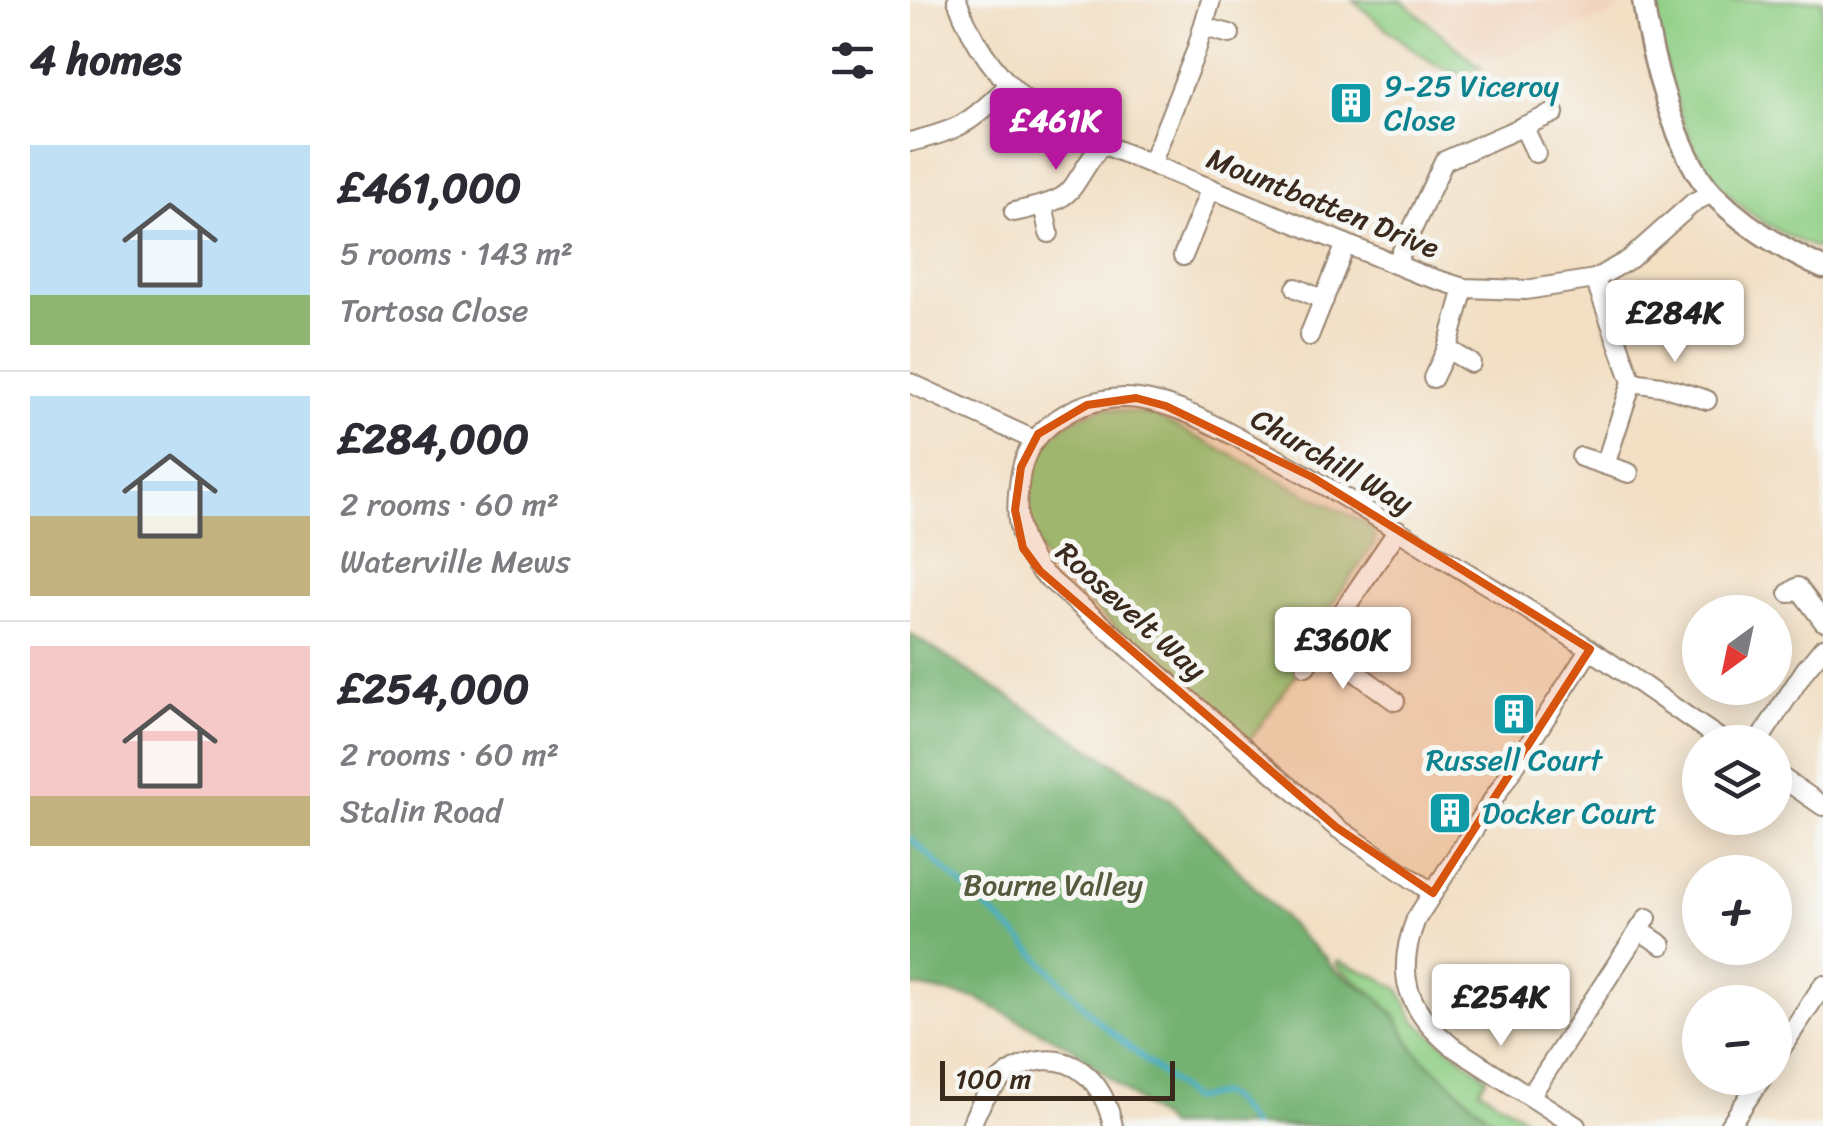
<!DOCTYPE html>
<meta charset="utf-8">
<style>
body{margin:0;font-family:Sriracha,sans-serif;background:#f2f2f3;color:#2b2b33;height:100vh;display:flex;flex-direction:column;font-size:38px;white-space:nowrap}
*{box-sizing:border-box;margin:0}
p{font-size:32px;color:#7c7c81}
.icon{flex:none;width:55px;height:55px;fill:none;stroke:currentColor;stroke-width:2;stroke-linecap:round;stroke-linejoin:round}
.map{position:relative;flex:1;overflow:hidden}
.panel{display:flex;flex-direction:column;background:#fff;width:910px}
.panel>*{flex:none}
.needle{width:65px;rotate:213deg}
.fabs{position:absolute;left:772px;top:595px;display:grid;gap:20px}
.fabs a{display:grid;place-items:center;width:110px;height:110px;border-radius:50%;background:#fff;box-shadow:0 5px 25px #0003;font-size:50px}
.scale{position:absolute;left:30px;bottom:25px;width:235px;box-sizing:border-box;padding-left:10px;border:5px solid #3b2a1e;border-top:0;font-size:28px;line-height:35px;white-space:nowrap;color:#3b2a1e;-webkit-text-stroke:8px #f6f6f2;paint-order:stroke}
.price{position:absolute;translate:-50% -85px;padding:0 22px;border-radius:10px;background:#fff;color:#222;font-size:32px;line-height:65px;filter:drop-shadow(0 2px 5px #0008)}
.price::after{content:'';position:absolute;left:50%;top:60px;width:30px;height:22px;margin-left:-15px;background:inherit;clip-path:polygon(0 0,100% 0,50% 100%)}
.price.current{background:#b5179e;color:#fff}
ul{padding:0;list-style:none}
li{display:flex;align-items:center;gap:30px;height:250px;padding:0 30px}
li+li{border-top:2px solid #e1e1e2}
li span{display:grid;place-items:center;flex:none;width:280px;height:200px;border-radius:0px;color:#555}
li>.icon{margin-inline-start:auto}
span .icon{width:120px;height:120px;fill:#fffc;stroke-width:1}
li b{font-size:42px}
h2{display:flex;justify-content:space-between;align-items:center;height:120px;padding:0 30px;font-size:42px}
main{display:flex;flex:1;min-height:0}
.map>svg:first-child{display:block}
.built{fill:#f2d4be}
.green{fill:#90cf85;stroke:#667c52;stroke-width:2.5}
.forest{fill:#74b272;stroke:#586e48;stroke-width:2.5}
.lines{fill:none;stroke-linecap:round;stroke-linejoin:round}
.stream{stroke:#48aec7;stroke-width:5}
.minor-casing{stroke:#968471;stroke-width:22}
.tertiary-casing{stroke:#968471;stroke-width:25}
.minor{stroke:#fff;stroke-width:18}
.tertiary{stroke:#fff;stroke-width:20}
.marked{fill:#d7540e;fill-opacity:0.2;stroke:#d7540e;stroke-width:8;stroke-linejoin:round}
.labels{text-anchor:middle;dominant-baseline:central;stroke-width:10;stroke-linejoin:round;paint-order:stroke}
.culture-label{font-size:30px;fill:#0d838f;stroke:#f6f6f2;text-anchor:start}
.street-label{font-size:30px;fill:#3b2a1e;stroke:#f6f6f2}
.park-label{font-size:30px;fill:#545c3d;stroke:#f6f6f2}
</style>
<main>
<section class="panel">
<h2>4 homes<svg class="icon" aria-label="filters" viewBox="0 0 24 24"><path d="M4 7h16M4 17h16"/><circle cx="9" cy="7" r="2"/><circle cx="15" cy="17" r="2"/></svg></h2>
<ul>
<li><span style="background:linear-gradient(#bfe0f5 75%,#8fb573 0)"><svg class="icon" aria-label="home" viewBox="0 0 24 24"><path d="M3 11l9-7 9 7M6 9v11h12V9"/></svg></span><div><b>£461,000</b><p>5 rooms · 143 m²</p><p>Tortosa Close</p></div></li>
<li><span style="background:linear-gradient(#bfe0f5 60%,#c2b280 0)"><svg class="icon" aria-label="home" viewBox="0 0 24 24"><path d="M3 11l9-7 9 7M6 9v11h12V9"/></svg></span><div><b>£284,000</b><p>2 rooms · 60 m²</p><p>Waterville Mews</p></div></li>
<li><span style="background:linear-gradient(#f6c9c9 75%,#c2b280 0)"><svg class="icon" aria-label="home" viewBox="0 0 24 24"><path d="M3 11l9-7 9 7M6 9v11h12V9"/></svg></span><div><b>£254,000</b><p>2 rooms · 60 m²</p><p>Stalin Road</p></div></li>
</ul>
</section>
<div class="map">
<svg width="913" height="1126" viewBox="0 0 913 1126">
<rect width="100%" height="100%" fill="#f6f6f2"/>
<filter id="ink" filterUnits="userSpaceOnUse"><feTurbulence type="fractalNoise" baseFrequency=".01" numOctaves="2"/><feDisplacementMap in="SourceGraphic" scale="20" xChannelSelector="R" yChannelSelector="G"/><feConvolveMatrix kernelMatrix="1 2 1 2 8 2 1 2 1" color-interpolation-filters="sRGB"/></filter>
<filter id="wash" filterUnits="userSpaceOnUse"><feTurbulence type="fractalNoise" baseFrequency=".0048" numOctaves="4" result="noise"/><feDisplacementMap in="SourceGraphic" scale="40" xChannelSelector="R" yChannelSelector="G"/><feGaussianBlur stdDeviation="2.25" result="paint"/><feColorMatrix in="noise" values="0 0 0 0 0 0 0 0 0 0 0 0 0 0 0 0 0 1.4 0 .05"/><feComposite in="paint" operator="in"/></filter>
<g filter="url(#wash)">
<rect width="100%" height="100%" fill="#f2dfc4"/>
<path class="built" d="M 502,0 L 705,0 L 709,12 L 574,63 Z"/>
<g class="green">
<path d="M 443,0 L 492,0 L 571,68 C 564,69 555,74 548,73 C 526,73 461,16 443,0 Z"/>
<path d="M 740,0 L 913,0 L 913,251 C 781,202 769,125 740,0 Z"/>
<path d="M 194,408 L 243,415 L 458,525 L 465,534 L 464,544 L 381,664 L 390,669 L 338,743 L 145,574 C 104,526 103,462 157,423 C 167,416 182,412 194,408 Z"/>
<path d="M 427,961 L 466,976 L 489,989 L 506,1022 L 577,1077 L 569,1089 L 628,1126 L 589,1126 L 568,1109 L 506,1052 L 486,1017 L 468,998 L 426,965 Z"/>
</g>
<path class="forest" d="M 0,634 L 260,799 L 395,940 L 416,958 L 422,968 L 468,998 L 486,1017 L 506,1052 L 589,1126 L 258,1126 L 164,1049 L 66,998 L 0,986 Z"/>
<g class="lines">
<path class="stream" d="M 0,838 L 113,941 L 187,1020 L 281,1099 L 311,1094 L 322,1101 L 342,1126"/>
</g>
</g>
<g filter="url(#ink)">
<g class="lines">
<g class="minor-casing">
<g id="minor">
<path d="M 47,0 C 68,58 105,100 158,130 L 509,274 L 554,288 L 616,290 L 685,279 L 720,259 L 784,202 L 802,193"/>
<path d="M 294,27 L 320,34"/>
<path d="M 613,126 L 626,153"/>
<path d="M 0,142 C 51,129 59,124 97,87"/>
<path d="M 242,162 L 286,51 L 301,0"/>
<path d="M 133,205 L 139,233"/>
<path d="M 104,212 C 173,197 153,194 192,144"/>
<path d="M 273,256 L 301,188"/>
<path d="M 486,264 L 534,161 L 644,113"/>
<path d="M 685,279 L 722,382 L 695,465"/>
<path d="M 386,288 L 414,300"/>
<path d="M 399,336 L 436,244"/>
<path d="M 537,349 L 561,363"/>
<path d="M 523,378 L 537,349 L 554,288"/>
<path d="M 722,382 L 751,386 L 797,400"/>
<path d="M 0,383 L 122,439"/>
<path d="M 671,457 L 719,473"/>
<path d="M 879,593 L 888,587 L 913,621"/>
<path d="M 410,646 L 485,701"/>
<path d="M 396,666 L 488,530"/>
<path d="M 848,742 L 895,670 L 913,648"/>
<path d="M 865,773 L 913,806"/>
<path d="M 523,893 L 426,827 L 130,571 C 105,537 104,512 111,472 C 120,422 181,392 228,399 C 275,405 319,434 360,455 C 416,484 469,519 523,552 C 575,584 627,614 678,648 C 724,678 769,712 815,742"/>
<path d="M 729,930 L 752,945"/>
<path d="M 865,1058 L 913,985"/>
<path d="M 621,1095 L 737,918"/>
<path d="M 61,1126 C 89,1045 183,1032 203,1126"/>
<path d="M 666,1126 L 540,1045 C 496,1008 485,973 506,919 L 680,649"/>
<path d="M 819,1126 L 852,1078"/>
</g>
</g>
<g class="tertiary-casing">
<path id="tertiary" d="M 733,0 C 740,53 766,156 804,195 C 836,227 872,249 913,268"/>
</g>
<use href="#minor" class="minor"/>
<use href="#tertiary" class="tertiary"/>
</g>
</g>
<path class="marked" d="M 226,398 L 256,406 L 402,477 L 680,649 L 523,893 L 426,827 L 130,571 L 113,548 L 105,510 L 111,467 L 128,434 L 177,405 Z"/>
<defs>
<g id="building-square" transform="scale(2.25)"><rect x="-9" y="-9" width="18" height="18" rx="4" fill="#0f9aa8" stroke="#f6f6f2"/><path d="M-4-6H4V6H1V3H-1V6H-4ZM-2.5-4.3h1.7v1.8h-1.7ZM.8-4.3h1.7v1.8H.8ZM-2.5-1h1.7V.8h-1.7ZM.8-1h1.7V.8H.8Z" fill="#fff"/></g>
</defs>
<g fill-rule="evenodd">
<use href="#building-square" x="441" y="103"/>
<use href="#building-square" x="604" y="714"/>
<use href="#building-square" x="540" y="813"/>
</g>
<g class="labels">
<g class="culture-label">
<text x="474" y="86">9-25 Viceroy<tspan x="474" dy="34">Close</tspan></text>
<text x="604" y="760" text-anchor="middle">Russell Court</text>
<text x="572" y="813">Docker Court</text>
</g>
<g class="street-label">
<text transform="translate(413 203) rotate(22)">Mountbatten Drive</text>
<text transform="translate(422 461) rotate(30)">Churchill Way</text>
<text transform="translate(221 611) rotate(42)">Roosevelt Way</text>
</g>
<g class="park-label">
<text x="143" y="885">Bourne Valley</text>
</g>
</g>
</svg>
<div class="fabs">
<a><svg class="needle" viewBox="-14 -14 28 28"><path d="M0-13l5 13h-10z" fill="#e53935"/><path d="M0 13l5-13h-10z" fill="#7c7c81"/></svg></a>
<a><svg class="icon" aria-label="layers" viewBox="0 0 24 24"><path d="M12 4l9 5-9 5-9-5zM3 14l9 5 9-5"/></svg></a>
<a>+</a>
<a>−</a>
</div>
<div class="scale">100 m</div>
<b class="price current" style="left:146px;top:173px">£461K</b>
<b class="price" style="left:765px;top:365px">£284K</b>
<b class="price" style="left:433px;top:692px">£360K</b>
<b class="price" style="left:591px;top:1049px">£254K</b>
</div>
</main>
